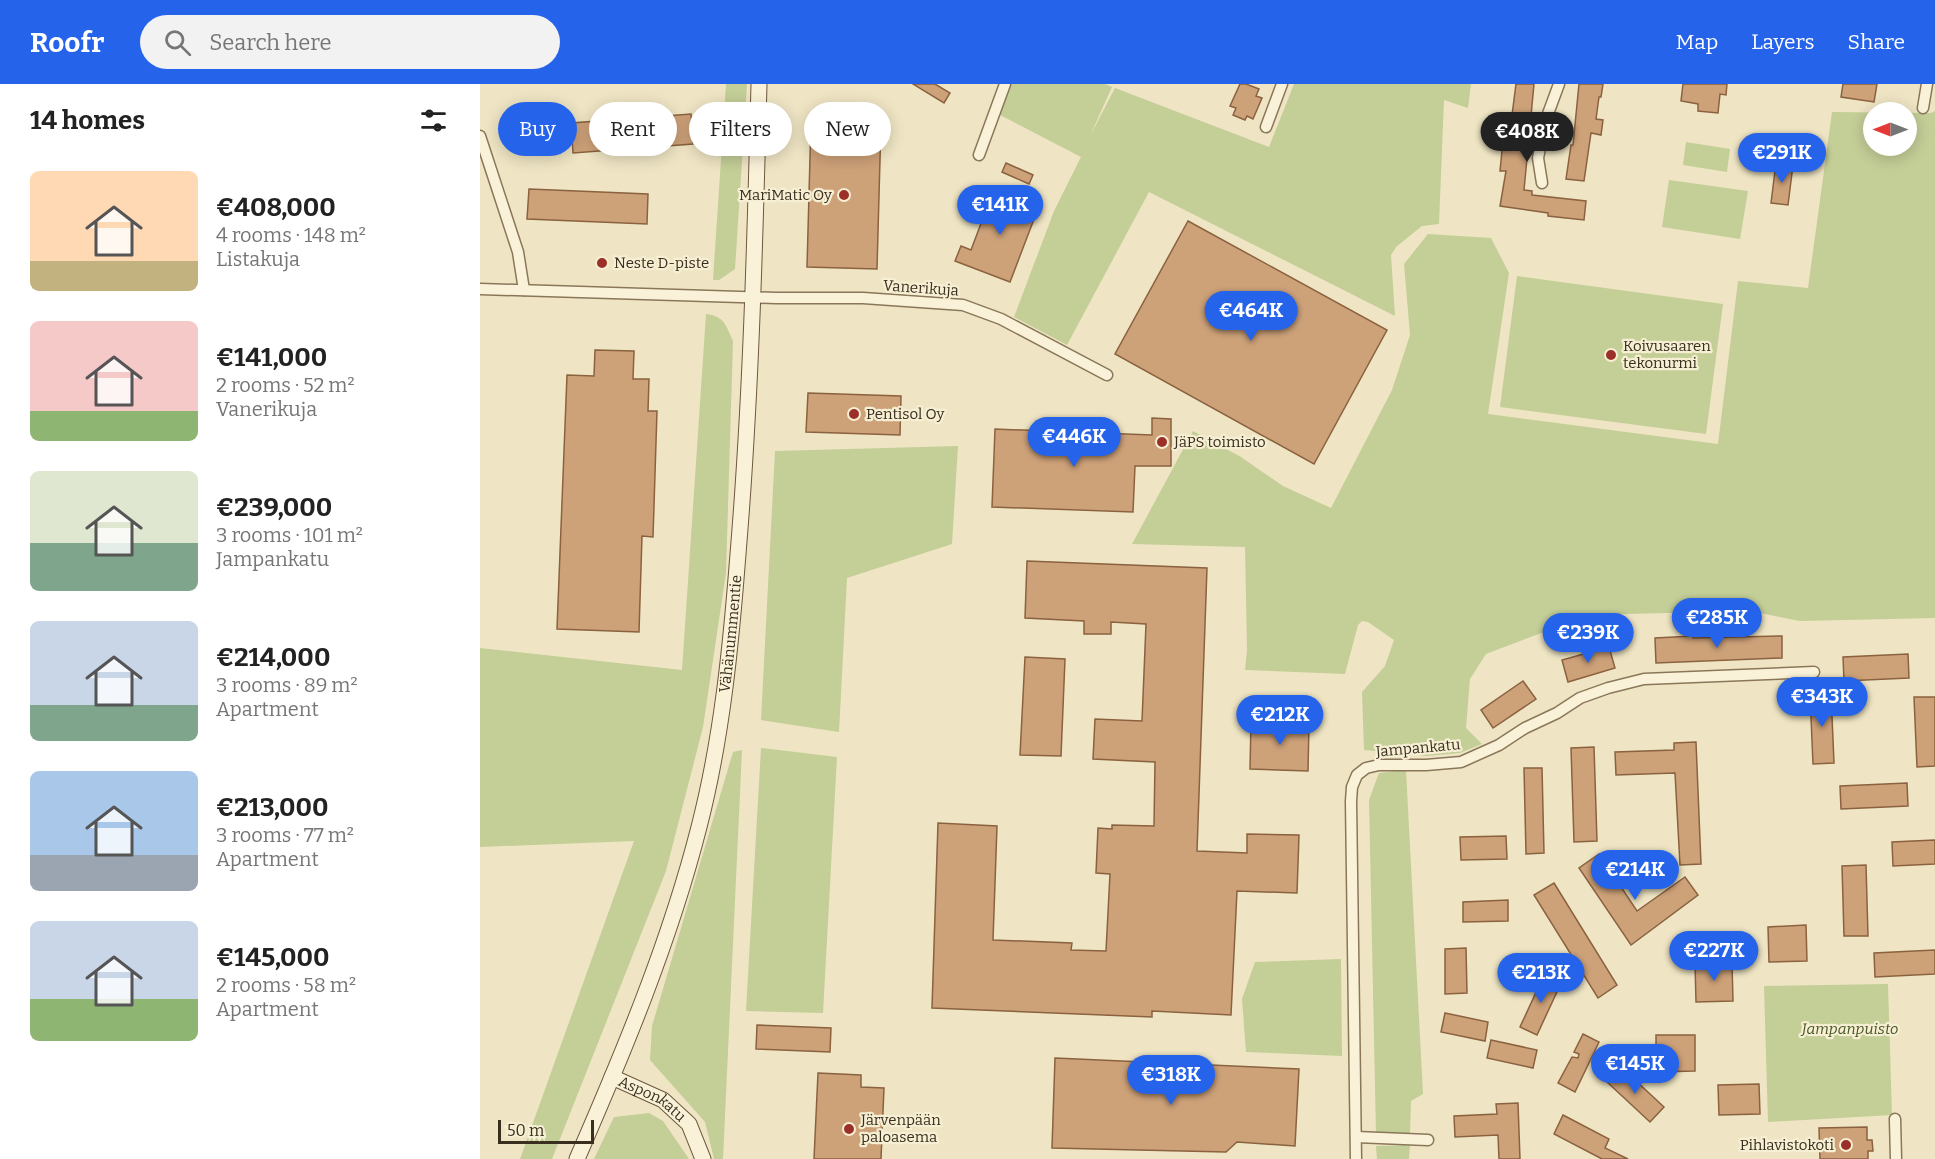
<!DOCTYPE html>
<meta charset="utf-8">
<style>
body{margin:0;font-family:Bitter,serif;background:#f2f2f2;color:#222;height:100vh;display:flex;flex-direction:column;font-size:22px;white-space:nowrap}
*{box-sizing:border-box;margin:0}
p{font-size:20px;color:#767676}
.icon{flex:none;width:33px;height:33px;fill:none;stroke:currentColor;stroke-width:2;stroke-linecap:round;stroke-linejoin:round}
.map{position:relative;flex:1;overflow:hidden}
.side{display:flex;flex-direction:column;background:#fff;width:480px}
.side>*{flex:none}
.guide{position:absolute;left:18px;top:18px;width:570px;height:54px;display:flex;gap:12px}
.needle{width:39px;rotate:270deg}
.fabs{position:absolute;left:1383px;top:18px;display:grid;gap:12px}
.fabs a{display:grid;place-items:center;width:54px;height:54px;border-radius:50%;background:#fff;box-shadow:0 3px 15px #0003;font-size:30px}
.scale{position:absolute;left:18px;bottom:15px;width:96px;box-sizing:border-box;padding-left:6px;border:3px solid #3a2e1e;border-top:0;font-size:16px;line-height:21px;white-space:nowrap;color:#3a2e1e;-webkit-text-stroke:4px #f6efd4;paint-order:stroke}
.price{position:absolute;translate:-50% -51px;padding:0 14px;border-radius:21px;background:#2563eb;color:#fff;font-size:20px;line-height:39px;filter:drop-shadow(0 2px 3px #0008)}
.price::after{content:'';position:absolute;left:50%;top:36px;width:18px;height:14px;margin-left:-9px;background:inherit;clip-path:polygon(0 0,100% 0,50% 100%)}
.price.active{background:#222;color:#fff}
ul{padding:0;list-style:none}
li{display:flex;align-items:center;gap:18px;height:150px;padding:0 30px}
li span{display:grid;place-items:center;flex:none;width:168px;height:120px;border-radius:9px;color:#555}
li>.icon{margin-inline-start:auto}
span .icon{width:72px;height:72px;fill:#fffc;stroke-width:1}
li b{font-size:26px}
h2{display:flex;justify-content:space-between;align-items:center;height:72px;padding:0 30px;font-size:26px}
.tag{padding:0 21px;border-radius:27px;background:#fff;box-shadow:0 3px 15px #0003;font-size:21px;line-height:54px}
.tag.active{background:#2563eb;color:#fff}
header{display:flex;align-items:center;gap:36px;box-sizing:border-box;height:84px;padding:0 30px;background:#2563eb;color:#fff}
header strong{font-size:28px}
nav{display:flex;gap:33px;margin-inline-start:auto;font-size:21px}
.search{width:420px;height:54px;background:#f2f2f2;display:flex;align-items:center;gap:15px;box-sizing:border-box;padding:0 21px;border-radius:33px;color:#767676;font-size:22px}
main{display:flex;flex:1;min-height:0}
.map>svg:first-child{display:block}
.green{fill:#c4ce97;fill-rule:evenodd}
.building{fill:#cea279;stroke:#8a623f;stroke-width:1.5}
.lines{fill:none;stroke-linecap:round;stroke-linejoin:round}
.street-casing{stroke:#8a775a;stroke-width:13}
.secondary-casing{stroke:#6c583d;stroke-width:17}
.street{stroke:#faf2d8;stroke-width:10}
.secondary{stroke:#faf2d8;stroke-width:15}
.poi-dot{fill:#9b3028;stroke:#f6efd4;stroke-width:2}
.labels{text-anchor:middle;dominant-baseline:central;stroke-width:4.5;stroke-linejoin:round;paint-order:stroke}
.poi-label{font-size:15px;fill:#3a2e1e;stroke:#f6efd4;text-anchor:start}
.street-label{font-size:15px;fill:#3a2e1e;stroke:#f6efd4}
.park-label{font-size:15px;font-style:italic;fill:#475724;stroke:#f6efd4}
</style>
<header>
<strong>Roofr</strong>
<div class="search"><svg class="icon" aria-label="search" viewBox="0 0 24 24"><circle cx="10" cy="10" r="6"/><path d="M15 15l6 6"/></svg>Search here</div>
<nav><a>Map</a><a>Layers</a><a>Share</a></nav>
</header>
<main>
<section class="side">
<h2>14 homes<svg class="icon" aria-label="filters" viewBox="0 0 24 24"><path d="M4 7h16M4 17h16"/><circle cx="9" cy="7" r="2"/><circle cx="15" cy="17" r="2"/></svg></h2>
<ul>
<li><span style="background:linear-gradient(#ffd9b3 75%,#c2b280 0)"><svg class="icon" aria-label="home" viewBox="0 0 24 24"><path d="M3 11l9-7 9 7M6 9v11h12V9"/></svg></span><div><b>€408,000</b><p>4 rooms · 148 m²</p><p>Listakuja</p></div></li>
<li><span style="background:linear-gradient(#f6c9c9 75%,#8fb573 0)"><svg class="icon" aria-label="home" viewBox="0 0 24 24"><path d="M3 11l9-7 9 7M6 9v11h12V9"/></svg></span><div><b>€141,000</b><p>2 rooms · 52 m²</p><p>Vanerikuja</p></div></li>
<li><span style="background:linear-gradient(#dfe7d0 60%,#7fa58c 0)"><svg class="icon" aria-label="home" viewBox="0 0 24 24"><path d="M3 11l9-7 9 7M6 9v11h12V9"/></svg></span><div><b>€239,000</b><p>3 rooms · 101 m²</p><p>Jampankatu</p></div></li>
<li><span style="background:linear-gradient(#c9d6e8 70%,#7fa58c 0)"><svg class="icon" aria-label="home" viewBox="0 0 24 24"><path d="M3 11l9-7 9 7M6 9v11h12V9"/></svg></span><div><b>€214,000</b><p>3 rooms · 89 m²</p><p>Apartment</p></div></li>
<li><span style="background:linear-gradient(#a9c7e8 70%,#9aa5b1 0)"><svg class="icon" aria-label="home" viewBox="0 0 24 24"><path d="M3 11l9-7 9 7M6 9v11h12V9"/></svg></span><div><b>€213,000</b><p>3 rooms · 77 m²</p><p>Apartment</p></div></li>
<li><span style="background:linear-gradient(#c9d6e8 65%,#8fb573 0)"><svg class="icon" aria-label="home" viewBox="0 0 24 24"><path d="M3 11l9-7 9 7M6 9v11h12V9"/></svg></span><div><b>€145,000</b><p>2 rooms · 58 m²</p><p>Apartment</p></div></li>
</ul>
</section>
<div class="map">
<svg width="1455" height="1075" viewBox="0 0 1455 1075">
<rect width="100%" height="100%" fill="#efe5c4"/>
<g class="green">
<path d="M 246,0 L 267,0 L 255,185 L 239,196 L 233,196 Z"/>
<path d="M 530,0 L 625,0 L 632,3 L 610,52 L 635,4 L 789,63 L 814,0 L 991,0 L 988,24 L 964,16 L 959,140 L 942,142 L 916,163 L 911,171 L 915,232 L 669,108 L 587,261 L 534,233 L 574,127 L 601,73 L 518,30 Z"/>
<path d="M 1455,27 L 1455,534 L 1320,537 L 1269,527 L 1108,531 L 1006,570 L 990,595 L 986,644 L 1002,660 L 980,669 L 947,672 L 884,666 L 882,608 L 905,582 L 914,556 L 888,538 L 882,537 L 878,541 L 865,590 L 765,586 L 767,566 L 765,463 L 652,460 L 713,347 L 761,373 L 803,402 L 851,424 L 912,306 L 930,251 L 924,180 L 948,150 L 1011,154 L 1029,189 L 1008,330 L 1238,360 L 1258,197 L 1328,204 L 1352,28 L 1451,29 ZM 1394,28 L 1426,28 L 1426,62 L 1394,62 Z"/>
<path d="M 1206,58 L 1250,65 L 1247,88 L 1203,81 Z"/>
<path d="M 1189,96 L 1268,107 L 1260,155 L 1182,143 Z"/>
<path d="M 1037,192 L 1243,220 L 1226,350 L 1020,323 Z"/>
<path d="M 226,230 C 245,232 246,242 253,257 L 246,489 L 223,643 L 186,787 L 72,1075 L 40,1075 L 154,757 L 0,763 L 0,564 L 202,586 Z"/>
<path d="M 478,362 L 472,460 L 367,494 L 359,648 L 281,636 L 295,367 Z"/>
<path d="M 281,664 L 357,673 L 343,929 L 266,927 Z"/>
<path d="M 262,666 L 243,1075 L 234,1075 L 225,1038 L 170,976 L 172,942 L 253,668 Z"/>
<path d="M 926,686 L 943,1010 L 931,1017 L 930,1050 L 896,1050 L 889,716 L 899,689 Z"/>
<path d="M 861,875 L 862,972 L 766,968 L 762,915 L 775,878 Z"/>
<path d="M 1408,900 L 1412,1031 L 1288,1038 L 1284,902 Z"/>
<path d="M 169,1029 L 183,1037 L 209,1075 L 114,1075 L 134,1033 Z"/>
<path d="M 930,1061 L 929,1075 L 897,1075 L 896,1062 Z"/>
</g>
<g class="building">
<path d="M 433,0 L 455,0 L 470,9 L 464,19 Z"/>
<path d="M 760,0 L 766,0 L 779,5 L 776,12 L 782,14 L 773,35 L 767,32 L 765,36 L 753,31 L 756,24 L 750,22 Z"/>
<path d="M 1036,0 L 1054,0 L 1044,106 L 1052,107 L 1052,111 L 1106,117 L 1104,136 L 1068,132 L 1068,129 L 1020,122 L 1026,87 L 1020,87 L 1024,46 L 1019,46 L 1021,29 L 1032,31 Z"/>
<path d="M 1099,0 L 1123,0 L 1121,13 L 1119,13 L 1116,35 L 1123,36 L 1121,51 L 1111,49 L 1104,97 L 1086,95 L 1091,61 L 1093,61 Z"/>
<path d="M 1203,0 L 1247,0 L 1246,11 L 1240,10 L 1238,29 L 1218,27 L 1218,20 L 1201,17 Z"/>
<path d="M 1363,0 L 1397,0 L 1394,18 L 1361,13 Z"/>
<path d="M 211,30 L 213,60 L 93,69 L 91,39 Z"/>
<path d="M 331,37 L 401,39 L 397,185 L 327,183 Z"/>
<path d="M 526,79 L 553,91 L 549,100 L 522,88 Z"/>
<path d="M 1296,79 L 1313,81 L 1308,121 L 1291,119 Z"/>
<path d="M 49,105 L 168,110 L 167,140 L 47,135 Z"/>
<path d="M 514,105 L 559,122 L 530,198 L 475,177 L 481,162 L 491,166 Z"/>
<path d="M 708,137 L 907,246 L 834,380 L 635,270 Z"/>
<path d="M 115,266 L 154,267 L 153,295 L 169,295 L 168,327 L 177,327 L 173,453 L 162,452 L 159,548 L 77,545 L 87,291 L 114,292 Z"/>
<path d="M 328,309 L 421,312 L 420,351 L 326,348 Z"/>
<path d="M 672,334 L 691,335 L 691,382 L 655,382 L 653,428 L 512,423 L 515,345 L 672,351 Z"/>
<path d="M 547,477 L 727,484 L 717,767 L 767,769 L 767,750 L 819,751 L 817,809 L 757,807 L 751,931 L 672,927 L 672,933 L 452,924 L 458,739 L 517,742 L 513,856 L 592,859 L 591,866 L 626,867 L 630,790 L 616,789 L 618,744 L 632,745 L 632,741 L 674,742 L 675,678 L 613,675 L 615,635 L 662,637 L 666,540 L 631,538 L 631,550 L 604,550 L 604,537 L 545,534 Z"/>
<path d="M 1213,552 L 1213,554 L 1302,552 L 1302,574 L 1176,579 L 1175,554 Z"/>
<path d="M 1129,563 L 1135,584 L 1088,598 L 1082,576 Z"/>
<path d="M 1428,570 L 1429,594 L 1364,597 L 1363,573 Z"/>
<path d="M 545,573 L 585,575 L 581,672 L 540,671 Z"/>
<path d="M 1043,597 L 1056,615 L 1013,644 L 1001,626 Z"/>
<path d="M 1351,609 L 1354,679 L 1333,680 L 1330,610 Z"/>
<path d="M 1434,613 L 1455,613 L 1455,682 L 1437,683 Z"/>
<path d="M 771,638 L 829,640 L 828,687 L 770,685 Z"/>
<path d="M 1216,658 L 1221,780 L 1200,781 L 1195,689 L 1136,691 L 1135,668 L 1194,666 L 1194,659 Z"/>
<path d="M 1114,663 L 1117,757 L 1094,758 L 1091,664 Z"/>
<path d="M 1044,684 L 1062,684 L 1064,769 L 1046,770 Z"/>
<path d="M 1427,699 L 1428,722 L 1361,725 L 1360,702 Z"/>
<path d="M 1026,752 L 1027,775 L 981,776 L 980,753 Z"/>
<path d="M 1455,756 L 1455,780 L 1413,782 L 1412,758 Z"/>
<path d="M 1119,770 L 1157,827 L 1205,793 L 1218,811 L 1151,861 L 1099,784 Z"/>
<path d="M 1386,781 L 1388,852 L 1364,852 L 1362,782 Z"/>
<path d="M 1074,799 L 1137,901 L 1118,914 L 1054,811 Z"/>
<path d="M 1028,816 L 1028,837 L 983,838 L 983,818 Z"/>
<path d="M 1326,841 L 1327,877 L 1289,878 L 1288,843 Z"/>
<path d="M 986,864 L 987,909 L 965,910 L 965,865 Z"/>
<path d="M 1455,866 L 1455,890 L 1395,893 L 1394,869 Z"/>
<path d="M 1252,879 L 1253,917 L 1216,918 L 1215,880 Z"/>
<path d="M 1065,889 L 1082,897 L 1057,951 L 1040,943 Z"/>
<path d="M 965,929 L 1008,938 L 1005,957 L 961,948 Z"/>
<path d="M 277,941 L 351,944 L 350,968 L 276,965 Z"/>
<path d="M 1103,950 L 1119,958 L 1095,1008 L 1078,999 L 1092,973 L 1098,974 L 1099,970 L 1094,968 Z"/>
<path d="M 1176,951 L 1215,951 L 1215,987 L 1176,988 Z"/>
<path d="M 1011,956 L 1057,966 L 1053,984 L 1007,974 Z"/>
<path d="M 575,974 L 819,985 L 815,1062 L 757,1058 L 746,1068 L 572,1064 Z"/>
<path d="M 1141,983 L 1184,1023 L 1170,1038 L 1127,998 Z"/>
<path d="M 338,989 L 381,991 L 381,1003 L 404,1004 L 401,1075 L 334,1075 Z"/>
<path d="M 1279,1000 L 1280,1030 L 1239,1031 L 1238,1001 Z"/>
<path d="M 1038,1019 L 1040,1075 L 1019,1075 L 1018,1051 L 975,1053 L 974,1032 L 1017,1030 L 1016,1020 Z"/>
<path d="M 1083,1031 L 1129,1055 L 1125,1064 L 1148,1075 L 1122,1075 L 1074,1050 Z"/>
<path d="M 1387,1043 L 1387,1056 L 1392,1056 L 1393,1067 L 1388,1067 L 1388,1075 L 1340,1075 L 1339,1044 Z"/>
</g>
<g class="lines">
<g class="street-casing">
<g id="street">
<path d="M 1443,24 L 1447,0"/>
<path d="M 786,43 L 802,0"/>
<path d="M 0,52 L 38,168 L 44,206"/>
<path d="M 499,71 L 525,0"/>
<path d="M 1062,99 L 1058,74 L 1065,38 L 1079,0"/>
<path d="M 0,205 L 296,214 L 383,214 L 483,221 L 521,235 L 627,291"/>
<path d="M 1415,1035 L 1416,1075"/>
<path d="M 876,1053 L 948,1056"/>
<path d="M 876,1075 L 871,717 L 872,703 L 877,691 L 886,684 L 899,681 L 946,681 L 981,678 L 1019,661 L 1045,644 L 1077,629 L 1100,614 L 1128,604 L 1164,595 L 1334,588"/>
</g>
</g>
<g class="secondary-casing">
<g id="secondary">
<path id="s1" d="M 132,993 L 183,1016 L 209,1040 L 223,1075"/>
<path id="s2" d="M 97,1075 C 144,967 190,857 219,743 C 242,654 251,561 258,470 C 271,314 275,157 279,0"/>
</g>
</g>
<use href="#street" class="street"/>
<use href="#secondary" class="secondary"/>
</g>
<g class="poi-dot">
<circle cx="364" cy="111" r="6"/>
<circle cx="122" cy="179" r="6"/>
<circle cx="1131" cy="271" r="6"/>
<circle cx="374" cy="330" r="6"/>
<circle cx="682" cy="358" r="6"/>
<circle cx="369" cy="1045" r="6"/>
<circle cx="1366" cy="1061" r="6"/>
</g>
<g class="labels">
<g class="poi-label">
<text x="352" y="111" text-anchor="end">MariMatic Oy</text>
<text x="134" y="179">Neste D-piste</text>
<text x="1143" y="262">Koivusaaren<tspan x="1143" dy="17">tekonurmi</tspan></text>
<text x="386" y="330">Pentisol Oy</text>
<text x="694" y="358">JäPS toimisto</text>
<text x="381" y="1036">Järvenpään<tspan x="381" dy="17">paloasema</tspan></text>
<text x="1354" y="1061" text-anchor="end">Pihlavistokoti</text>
</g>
<g class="street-label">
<text transform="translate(441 204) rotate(4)">Vanerikuja</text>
<text stroke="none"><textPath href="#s2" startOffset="550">Vähänummentie</textPath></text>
<text transform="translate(938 664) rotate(-5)">Jampankatu</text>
<text stroke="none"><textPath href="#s1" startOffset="46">Asponkatu</textPath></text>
</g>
<g class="park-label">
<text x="1370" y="945">Jampanpuisto</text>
</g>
</g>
</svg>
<div class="fabs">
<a><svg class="needle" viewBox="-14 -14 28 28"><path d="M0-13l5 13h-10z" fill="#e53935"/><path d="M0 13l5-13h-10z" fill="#767676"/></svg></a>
</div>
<div class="scale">50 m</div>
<b class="price active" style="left:1047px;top:79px">€408K</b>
<b class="price" style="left:1302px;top:100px">€291K</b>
<b class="price" style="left:520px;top:152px">€141K</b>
<b class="price" style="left:771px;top:258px">€464K</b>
<b class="price" style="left:594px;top:384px">€446K</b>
<b class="price" style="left:1237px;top:565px">€285K</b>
<b class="price" style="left:1108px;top:580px">€239K</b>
<b class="price" style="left:1342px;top:644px">€343K</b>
<b class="price" style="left:800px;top:662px">€212K</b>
<b class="price" style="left:1155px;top:817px">€214K</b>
<b class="price" style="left:1234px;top:898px">€227K</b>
<b class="price" style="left:1061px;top:920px">€213K</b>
<b class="price" style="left:1155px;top:1011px">€145K</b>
<b class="price" style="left:691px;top:1022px">€318K</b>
<div class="guide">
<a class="tag active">Buy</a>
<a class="tag">Rent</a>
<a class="tag">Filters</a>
<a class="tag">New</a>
</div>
</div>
</main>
